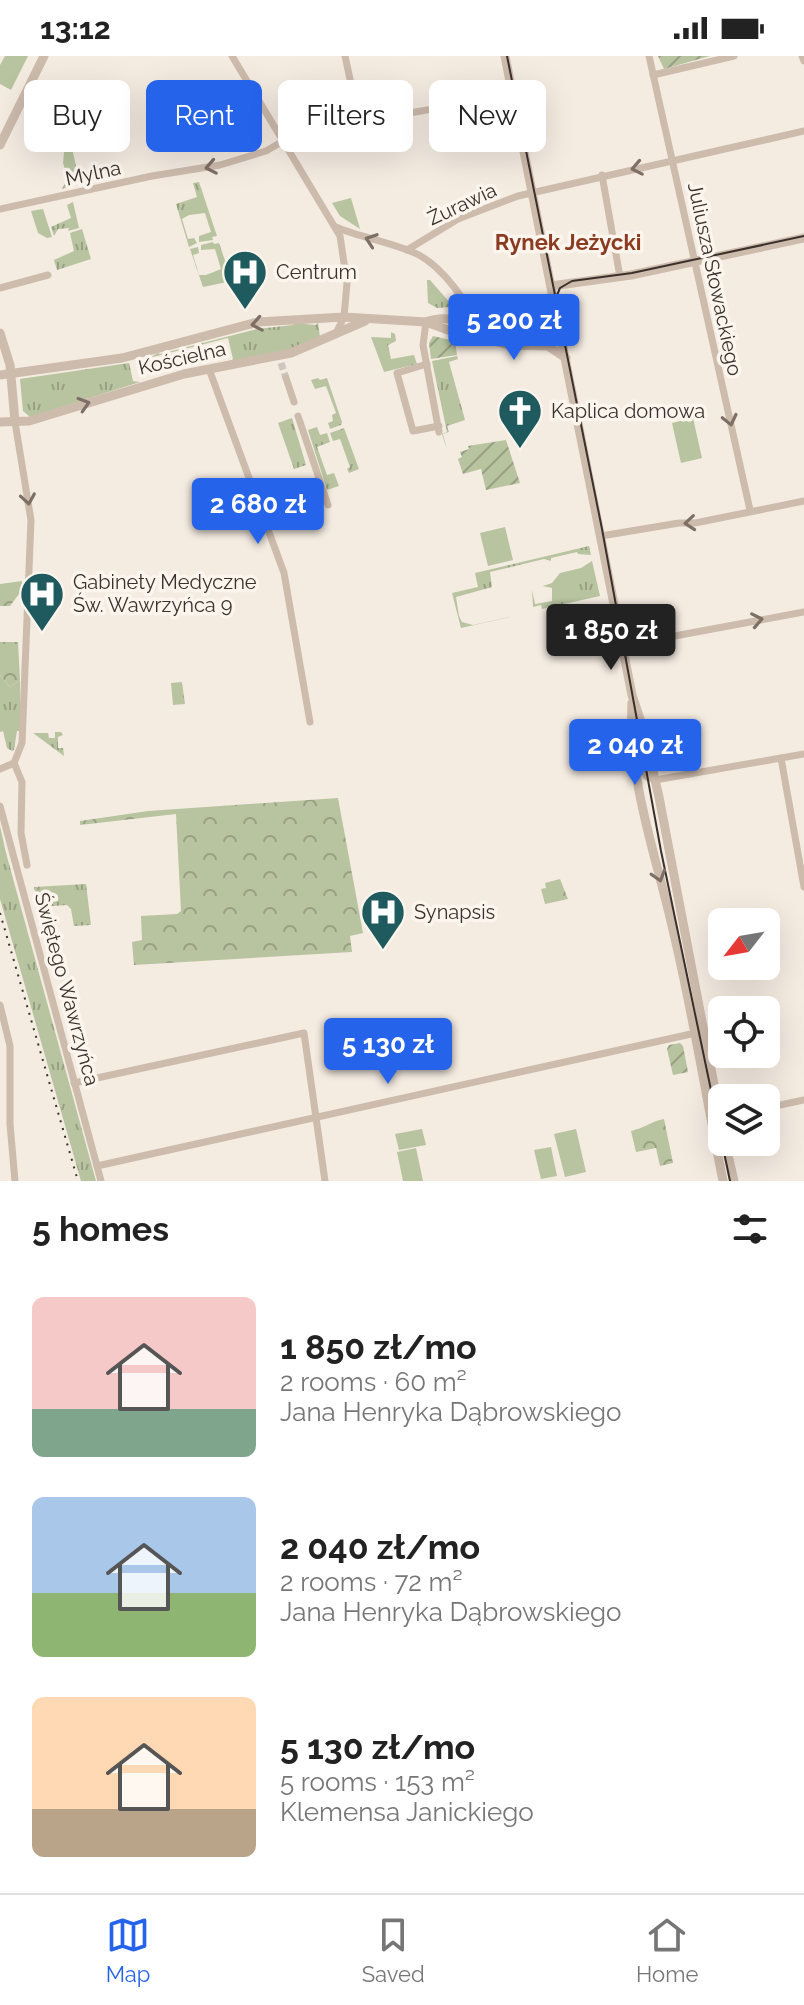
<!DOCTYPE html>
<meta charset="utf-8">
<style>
body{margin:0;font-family:Raleway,sans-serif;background:#f6f6f6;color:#222;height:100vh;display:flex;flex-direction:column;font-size:30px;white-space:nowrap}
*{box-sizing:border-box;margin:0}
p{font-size:26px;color:#767676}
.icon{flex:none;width:44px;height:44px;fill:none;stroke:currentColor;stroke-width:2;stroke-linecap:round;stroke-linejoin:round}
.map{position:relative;height:1125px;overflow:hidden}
.details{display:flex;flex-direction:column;background:#fff;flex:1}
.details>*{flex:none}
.top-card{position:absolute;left:24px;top:24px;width:756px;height:72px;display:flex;gap:16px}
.needle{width:52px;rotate:239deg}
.buttons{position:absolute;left:708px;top:852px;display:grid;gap:16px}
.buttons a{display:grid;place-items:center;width:72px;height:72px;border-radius:12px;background:#fff;box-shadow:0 8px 32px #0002;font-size:40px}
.price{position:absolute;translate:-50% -68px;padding:0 18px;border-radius:8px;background:#2563eb;color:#fff;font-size:26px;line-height:52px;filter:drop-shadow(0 2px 4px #0008)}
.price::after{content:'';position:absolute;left:50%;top:48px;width:24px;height:18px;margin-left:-12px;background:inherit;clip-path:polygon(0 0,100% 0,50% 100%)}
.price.current{background:#222;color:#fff}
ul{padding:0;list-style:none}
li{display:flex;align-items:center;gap:24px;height:200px;padding:0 32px}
li span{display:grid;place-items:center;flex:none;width:224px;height:160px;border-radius:12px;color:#555}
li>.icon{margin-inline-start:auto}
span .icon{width:96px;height:96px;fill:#fffc;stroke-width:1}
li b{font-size:34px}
h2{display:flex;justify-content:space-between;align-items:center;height:96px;padding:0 32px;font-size:34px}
.chip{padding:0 28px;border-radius:12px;background:#fff;box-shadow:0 8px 32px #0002;font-size:28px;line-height:72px}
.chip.current{background:#2563eb;color:#fff}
.status{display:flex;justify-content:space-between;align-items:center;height:56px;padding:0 40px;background:#fff;direction:ltr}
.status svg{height:22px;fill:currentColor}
.tab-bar{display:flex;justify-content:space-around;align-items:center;height:112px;border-top:2px solid #e0e0e0;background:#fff;font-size:22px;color:#767676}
.tab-bar a{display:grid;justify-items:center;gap:4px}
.tab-bar .current{color:#2563eb}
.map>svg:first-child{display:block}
.grass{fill:url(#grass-tufts)}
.forest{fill:url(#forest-crowns)}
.garden{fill:url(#garden-furrows)}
.pitch{fill:#b8c4a0}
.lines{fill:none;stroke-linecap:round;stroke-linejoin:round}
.minor-tunnel{stroke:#cfc6bd;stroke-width:7;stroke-dasharray:7 3.5;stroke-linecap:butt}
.minor{stroke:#cdbbac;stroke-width:7}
.tertiary{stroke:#cdbbac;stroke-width:9}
.tram{stroke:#3b302b;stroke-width:2}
.rail{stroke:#3b302b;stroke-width:2;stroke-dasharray:2 6;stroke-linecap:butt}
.oneway{stroke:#7d6f65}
.labels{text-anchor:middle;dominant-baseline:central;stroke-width:7;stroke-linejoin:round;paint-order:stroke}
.street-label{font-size:20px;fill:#3b302b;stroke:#fbf5ee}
.poi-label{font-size:20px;fill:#3b302b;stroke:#fbf5ee;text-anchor:start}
.neighbourhood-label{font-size:22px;font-weight:bold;fill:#8c3b22;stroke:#fbf5ee}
</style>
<div class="status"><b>13:12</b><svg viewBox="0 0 49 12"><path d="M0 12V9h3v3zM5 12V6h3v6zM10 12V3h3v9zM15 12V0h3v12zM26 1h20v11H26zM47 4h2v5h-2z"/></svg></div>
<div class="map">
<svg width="804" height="1125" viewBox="0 0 804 1125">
<defs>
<pattern id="grass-tufts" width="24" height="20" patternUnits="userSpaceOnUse" patternTransform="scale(2)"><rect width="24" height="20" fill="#b8c4a0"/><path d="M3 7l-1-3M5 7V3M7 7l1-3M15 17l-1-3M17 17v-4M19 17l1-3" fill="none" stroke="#97a083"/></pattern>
<pattern id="forest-crowns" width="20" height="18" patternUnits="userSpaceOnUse" patternTransform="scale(2)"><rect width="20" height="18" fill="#b8c4a0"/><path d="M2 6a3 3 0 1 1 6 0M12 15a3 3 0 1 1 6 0" fill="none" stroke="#97a083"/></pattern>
<pattern id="garden-furrows" width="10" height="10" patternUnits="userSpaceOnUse" patternTransform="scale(2)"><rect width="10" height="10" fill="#b8c4a0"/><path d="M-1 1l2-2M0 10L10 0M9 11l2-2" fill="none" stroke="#97a083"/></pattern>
</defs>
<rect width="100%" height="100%" fill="#f4ebe1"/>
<g class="grass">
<path d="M 62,49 L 80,127 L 62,133 L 68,122 L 63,107 L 64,96 L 55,51 Z"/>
<path d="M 199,126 L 217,180 L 212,181 L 213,184 L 199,186 L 199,180 L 211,176 L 205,157 L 189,159 L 182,163 L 188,183 L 194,182 L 197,187 L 189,191 L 176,148 L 197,141 L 193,127 Z"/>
<path d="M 351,142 L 360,173 L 340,160 L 332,147 Z"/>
<path d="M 73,146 L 79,172 L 68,175 L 69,172 L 58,173 L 54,180 L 51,171 L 71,162 L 67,149 Z"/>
<path d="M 43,153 L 52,181 L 47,182 L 38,177 L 31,155 Z"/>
<path d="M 82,173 L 91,203 L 57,214 L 54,204 L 74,195 L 70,177 Z"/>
<path d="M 213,186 L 214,188 L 219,187 L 232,225 L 203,231 L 190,193 L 198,191 L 199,197 L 193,199 L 199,219 L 206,219 L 221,213 L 215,193 L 201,194 L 201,189 Z"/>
<path d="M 427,224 L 430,224 L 451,248 L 450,251 L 437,252 L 428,247 Z"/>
<path d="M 318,266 L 320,281 L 292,293 L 229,306 L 233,303 L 228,282 L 149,302 L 158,297 L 160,298 L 257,273 L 293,269 L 295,267 L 316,269 Z"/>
<path d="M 391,276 L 395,278 L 396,285 L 388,289 L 391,303 L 414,299 L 417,308 L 384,316 L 371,281 L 391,282 Z"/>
<path d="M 457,300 L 458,303 L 449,306 L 465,364 L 447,370 L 449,376 L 443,378 L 447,394 L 442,378 L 447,376 L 432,305 Z"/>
<path d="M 129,307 L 133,325 L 140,326 L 30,361 L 23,355 L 20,323 Z"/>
<path d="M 318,322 L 320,324 L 327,322 L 342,366 L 341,369 L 330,373 L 328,367 L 333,365 L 332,359 L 336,357 L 326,330 L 315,333 L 311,324 Z"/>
<path d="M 292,362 L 306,409 L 294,413 L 278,367 Z"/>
<path d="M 317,371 L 320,379 L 327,377 L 330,386 L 317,391 L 327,419 L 334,417 L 339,430 L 327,434 L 308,374 Z"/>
<path d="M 344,372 L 359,413 L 349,417 L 347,413 L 350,411 L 340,383 L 333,385 L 330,377 Z"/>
<path d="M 589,490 L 591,499 L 578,498 L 577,496 L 551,502 L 551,505 L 544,503 L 490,516 L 492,531 L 456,541 L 459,560 L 462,566 L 473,569 L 536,555 L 461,572 L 452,537 L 478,531 L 475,517 Z"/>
<path d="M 592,505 L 600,540 L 542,553 L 541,549 L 533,551 L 532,534 L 535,548 L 552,545 L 552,532 L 543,530 L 552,527 L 560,517 L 581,512 Z"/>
<path d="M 0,619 L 10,631 L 20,624 L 20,675 L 17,675 L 14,694 L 12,695 L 7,692 L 3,675 L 0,676 Z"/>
<path d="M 55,676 L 61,676 L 63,679 L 58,681 L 58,692 L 63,692 L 64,700 L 33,677 L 48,677 L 49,682 L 55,682 Z"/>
<path d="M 0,770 L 6,797 L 96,1125 L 81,1125 L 0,843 Z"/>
<path d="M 86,828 L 91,869 L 74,870 L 71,853 L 67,849 L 39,851 L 34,831 Z"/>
</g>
<g class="forest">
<path d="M 22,525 L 22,534 L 10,550 L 0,550 L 0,528 Z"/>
<path d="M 0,586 L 18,586 L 20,624 L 10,631 L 0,619 Z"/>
<path d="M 182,626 L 185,648 L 173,649 L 171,627 Z"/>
<path d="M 338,742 L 363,877 L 350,880 L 352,896 L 134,909 L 132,886 L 142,884 L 141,860 L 177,858 L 181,855 L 176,758 L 80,769 L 80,765 L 148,755 Z"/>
<path d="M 560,823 L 568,843 L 545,848 L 541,833 L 546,832 L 545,827 Z"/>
<path d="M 664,1063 L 673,1107 L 660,1110 L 656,1092 L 636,1096 L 631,1075 C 644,1072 652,1065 664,1063 Z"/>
</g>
<g class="garden">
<path d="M 658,0 L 710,0 L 664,13 Z"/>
<path d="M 433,280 L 455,285 L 457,299 L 431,303 L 429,287 Z"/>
<path d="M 506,384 L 520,427 L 486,434 L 481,413 L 463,418 L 458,403 L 462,401 L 460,396 L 469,393 L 468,390 Z"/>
<path d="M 680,987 L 683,990 L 688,1016 L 673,1019 L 667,993 L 669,989 Z"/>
</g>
<g class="pitch">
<path d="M 5,0 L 28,0 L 11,34 L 0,28 L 0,9 Z"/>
<path d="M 693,362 L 702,402 L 681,407 L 672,367 Z"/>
<path d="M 505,471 L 513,504 L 488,510 L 480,477 Z"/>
<path d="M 422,1073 L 426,1089 L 399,1094 L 395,1078 Z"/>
<path d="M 576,1073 L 586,1116 L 565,1121 L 554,1078 Z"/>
<path d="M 551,1091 L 557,1120 L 541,1123 L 534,1094 Z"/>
<path d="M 416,1092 L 423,1125 L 403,1125 L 397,1096 Z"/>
</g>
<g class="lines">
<path class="minor-tunnel" d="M 281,307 L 286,322"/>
<g class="minor">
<path d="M 232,0 L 340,180 L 347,227 L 344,261 L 337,275"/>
<path d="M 345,0 L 359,65"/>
<path d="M 649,0 L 750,454"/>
<path d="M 802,0 L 804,5"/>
<path d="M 653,19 L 734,0"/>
<path d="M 602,119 L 620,221"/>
<path d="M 0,153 L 152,120 L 220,109 L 266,95 L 290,81 L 312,74 L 513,39"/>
<path d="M 336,171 C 361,182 396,187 419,199 C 439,210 475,249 471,272"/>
<path d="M 407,194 L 458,163 L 518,140 L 804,75"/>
<path d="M 0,232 L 48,219"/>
<path d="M 426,266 L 423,289 L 439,376"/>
<path d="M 427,308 L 397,317 L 413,375 L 439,370"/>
<path d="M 209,313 L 284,517 L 310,666"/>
<path d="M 286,322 L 294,346"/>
<path d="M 298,360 L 328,449"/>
<path d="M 15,366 L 31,464 L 22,687 L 14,707 L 22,726 L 21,777 L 27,809"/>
<path d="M 601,480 L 679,467 L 695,467 L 804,445"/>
<path d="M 622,587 L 637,587 L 804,556"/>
<path d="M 781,702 L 804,831"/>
<path d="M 637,707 L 647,721 L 655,724 L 804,698"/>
<path d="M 0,713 L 14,707"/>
<path d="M 0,750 L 101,1125"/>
<path d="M 0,949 L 10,990 L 10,1068 L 15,1125"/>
<path d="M 74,1027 L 304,977 L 325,1125"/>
<path d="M 766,1052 L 804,1044"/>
<path d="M 97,1110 L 700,976"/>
</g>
<g class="tertiary">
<path d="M 505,0 L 632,639 L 643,672 L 659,741 L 722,1070"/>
<path d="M 0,89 L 44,0"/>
<path d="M 551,230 L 631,219 L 804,182"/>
<path d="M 426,266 C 459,253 480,282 511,284 C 527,285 543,270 559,266"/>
<path d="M 0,277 L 10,309 L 15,366"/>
<path d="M 0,319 L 122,302 L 258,266 L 344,261 L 426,266 L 448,274 L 510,289 L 548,290 L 566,302"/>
<path d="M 0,366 L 29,365 L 184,318 L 291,297 L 365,265"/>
<path d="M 632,647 C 628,725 656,799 673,874 C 693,957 706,1041 723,1125"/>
<path d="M 725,1086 L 734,1125"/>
</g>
<g class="tram">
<path d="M 507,0 L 602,473 L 661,795 L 730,1125"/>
<path d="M 555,244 L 560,232 L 572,225 L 632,217 L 804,180"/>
</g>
<path class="rail" d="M 0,857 L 78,1125"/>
</g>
<defs><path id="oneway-chevron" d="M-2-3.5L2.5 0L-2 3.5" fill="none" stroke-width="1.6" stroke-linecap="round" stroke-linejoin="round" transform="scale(2)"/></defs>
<g class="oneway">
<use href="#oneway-chevron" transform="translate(211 111) rotate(169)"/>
<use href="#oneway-chevron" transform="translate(637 112) rotate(169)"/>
<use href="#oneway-chevron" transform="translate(371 184) rotate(-161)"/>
<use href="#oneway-chevron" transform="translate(257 268) rotate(170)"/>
<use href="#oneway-chevron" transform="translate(84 348) rotate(-17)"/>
<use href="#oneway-chevron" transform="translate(730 364) rotate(77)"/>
<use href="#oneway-chevron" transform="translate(28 443) rotate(81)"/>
<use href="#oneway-chevron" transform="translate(690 467) rotate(175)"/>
<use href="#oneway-chevron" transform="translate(757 564) rotate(-11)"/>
<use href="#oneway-chevron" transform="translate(659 820) rotate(73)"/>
</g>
<defs>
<g id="hospital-pin" transform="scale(2.3)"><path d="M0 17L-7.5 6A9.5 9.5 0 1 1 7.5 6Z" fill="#1f5a5e" stroke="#fbf5ee"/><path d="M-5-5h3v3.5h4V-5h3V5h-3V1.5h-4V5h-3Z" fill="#fff"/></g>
<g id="church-pin" transform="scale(2.3)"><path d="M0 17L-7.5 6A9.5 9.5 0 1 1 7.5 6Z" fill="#1f5a5e" stroke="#fbf5ee"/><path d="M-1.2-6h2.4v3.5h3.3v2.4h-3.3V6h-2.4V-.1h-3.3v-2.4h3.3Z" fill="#fff"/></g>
</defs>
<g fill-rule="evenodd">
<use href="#hospital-pin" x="245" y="216"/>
<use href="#church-pin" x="520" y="355"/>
<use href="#hospital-pin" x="42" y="538"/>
<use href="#hospital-pin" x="383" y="856"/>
</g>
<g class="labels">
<g class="street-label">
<text transform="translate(93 117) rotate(-12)">Mylna</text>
<text transform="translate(462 148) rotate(-25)">Żurawia</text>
<text transform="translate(715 223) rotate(78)">Juliusza Słowackiego</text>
<text transform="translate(182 302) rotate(-13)">Kościelna</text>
<text transform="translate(67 933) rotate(75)">Świętego Wawrzyńca</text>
</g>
<g class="poi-label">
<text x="276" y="216">Centrum</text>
<text x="551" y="355">Kaplica domowa</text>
<text x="73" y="526">Gabinety Medyczne<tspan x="73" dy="23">Św. Wawrzyńca 9</tspan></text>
<text x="414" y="856">Synapsis</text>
</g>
<g class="neighbourhood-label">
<text x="568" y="186">Rynek Jeżycki</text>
</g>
</g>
</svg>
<div class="buttons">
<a><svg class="needle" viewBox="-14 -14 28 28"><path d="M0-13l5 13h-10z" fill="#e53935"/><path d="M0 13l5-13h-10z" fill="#767676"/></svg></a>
<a><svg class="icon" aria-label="locate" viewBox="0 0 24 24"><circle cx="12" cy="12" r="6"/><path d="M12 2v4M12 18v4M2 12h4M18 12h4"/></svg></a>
<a><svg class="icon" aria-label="layers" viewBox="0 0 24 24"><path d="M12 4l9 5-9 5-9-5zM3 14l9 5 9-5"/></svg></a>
</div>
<b class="price" style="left:514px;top:306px">5 200 zł</b>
<b class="price" style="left:258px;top:490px">2 680 zł</b>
<b class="price current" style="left:611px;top:616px">1 850 zł</b>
<b class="price" style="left:635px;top:731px">2 040 zł</b>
<b class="price" style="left:388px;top:1030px">5 130 zł</b>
<div class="top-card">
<a class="chip">Buy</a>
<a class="chip current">Rent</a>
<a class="chip">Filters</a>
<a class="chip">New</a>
</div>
</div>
<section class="details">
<h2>5 homes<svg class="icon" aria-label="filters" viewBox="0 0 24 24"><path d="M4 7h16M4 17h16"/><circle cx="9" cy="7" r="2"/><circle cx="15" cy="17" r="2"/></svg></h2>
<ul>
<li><span style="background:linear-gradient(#f6c9c9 70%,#7fa58c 0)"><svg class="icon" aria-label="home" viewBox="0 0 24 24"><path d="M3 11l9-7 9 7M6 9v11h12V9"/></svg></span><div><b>1 850 zł/mo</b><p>2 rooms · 60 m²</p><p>Jana Henryka Dąbrowskiego</p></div></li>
<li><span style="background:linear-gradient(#a9c7e8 60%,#8fb573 0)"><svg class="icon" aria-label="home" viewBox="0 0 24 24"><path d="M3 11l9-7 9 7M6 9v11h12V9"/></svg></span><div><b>2 040 zł/mo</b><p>2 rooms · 72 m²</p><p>Jana Henryka Dąbrowskiego</p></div></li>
<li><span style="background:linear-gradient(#ffd9b3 70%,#b9a48a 0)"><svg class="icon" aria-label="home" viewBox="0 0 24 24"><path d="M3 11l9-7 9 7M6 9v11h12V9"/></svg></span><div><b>5 130 zł/mo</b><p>5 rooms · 153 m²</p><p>Klemensa Janickiego</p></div></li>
</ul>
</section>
<nav class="tab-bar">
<a class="current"><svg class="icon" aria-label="map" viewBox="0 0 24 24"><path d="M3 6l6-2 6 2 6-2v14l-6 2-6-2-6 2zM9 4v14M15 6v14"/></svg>Map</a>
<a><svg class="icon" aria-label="saved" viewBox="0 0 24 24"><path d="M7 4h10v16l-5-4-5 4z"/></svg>Saved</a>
<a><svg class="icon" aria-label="home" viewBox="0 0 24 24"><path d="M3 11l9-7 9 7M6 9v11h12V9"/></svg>Home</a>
</nav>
